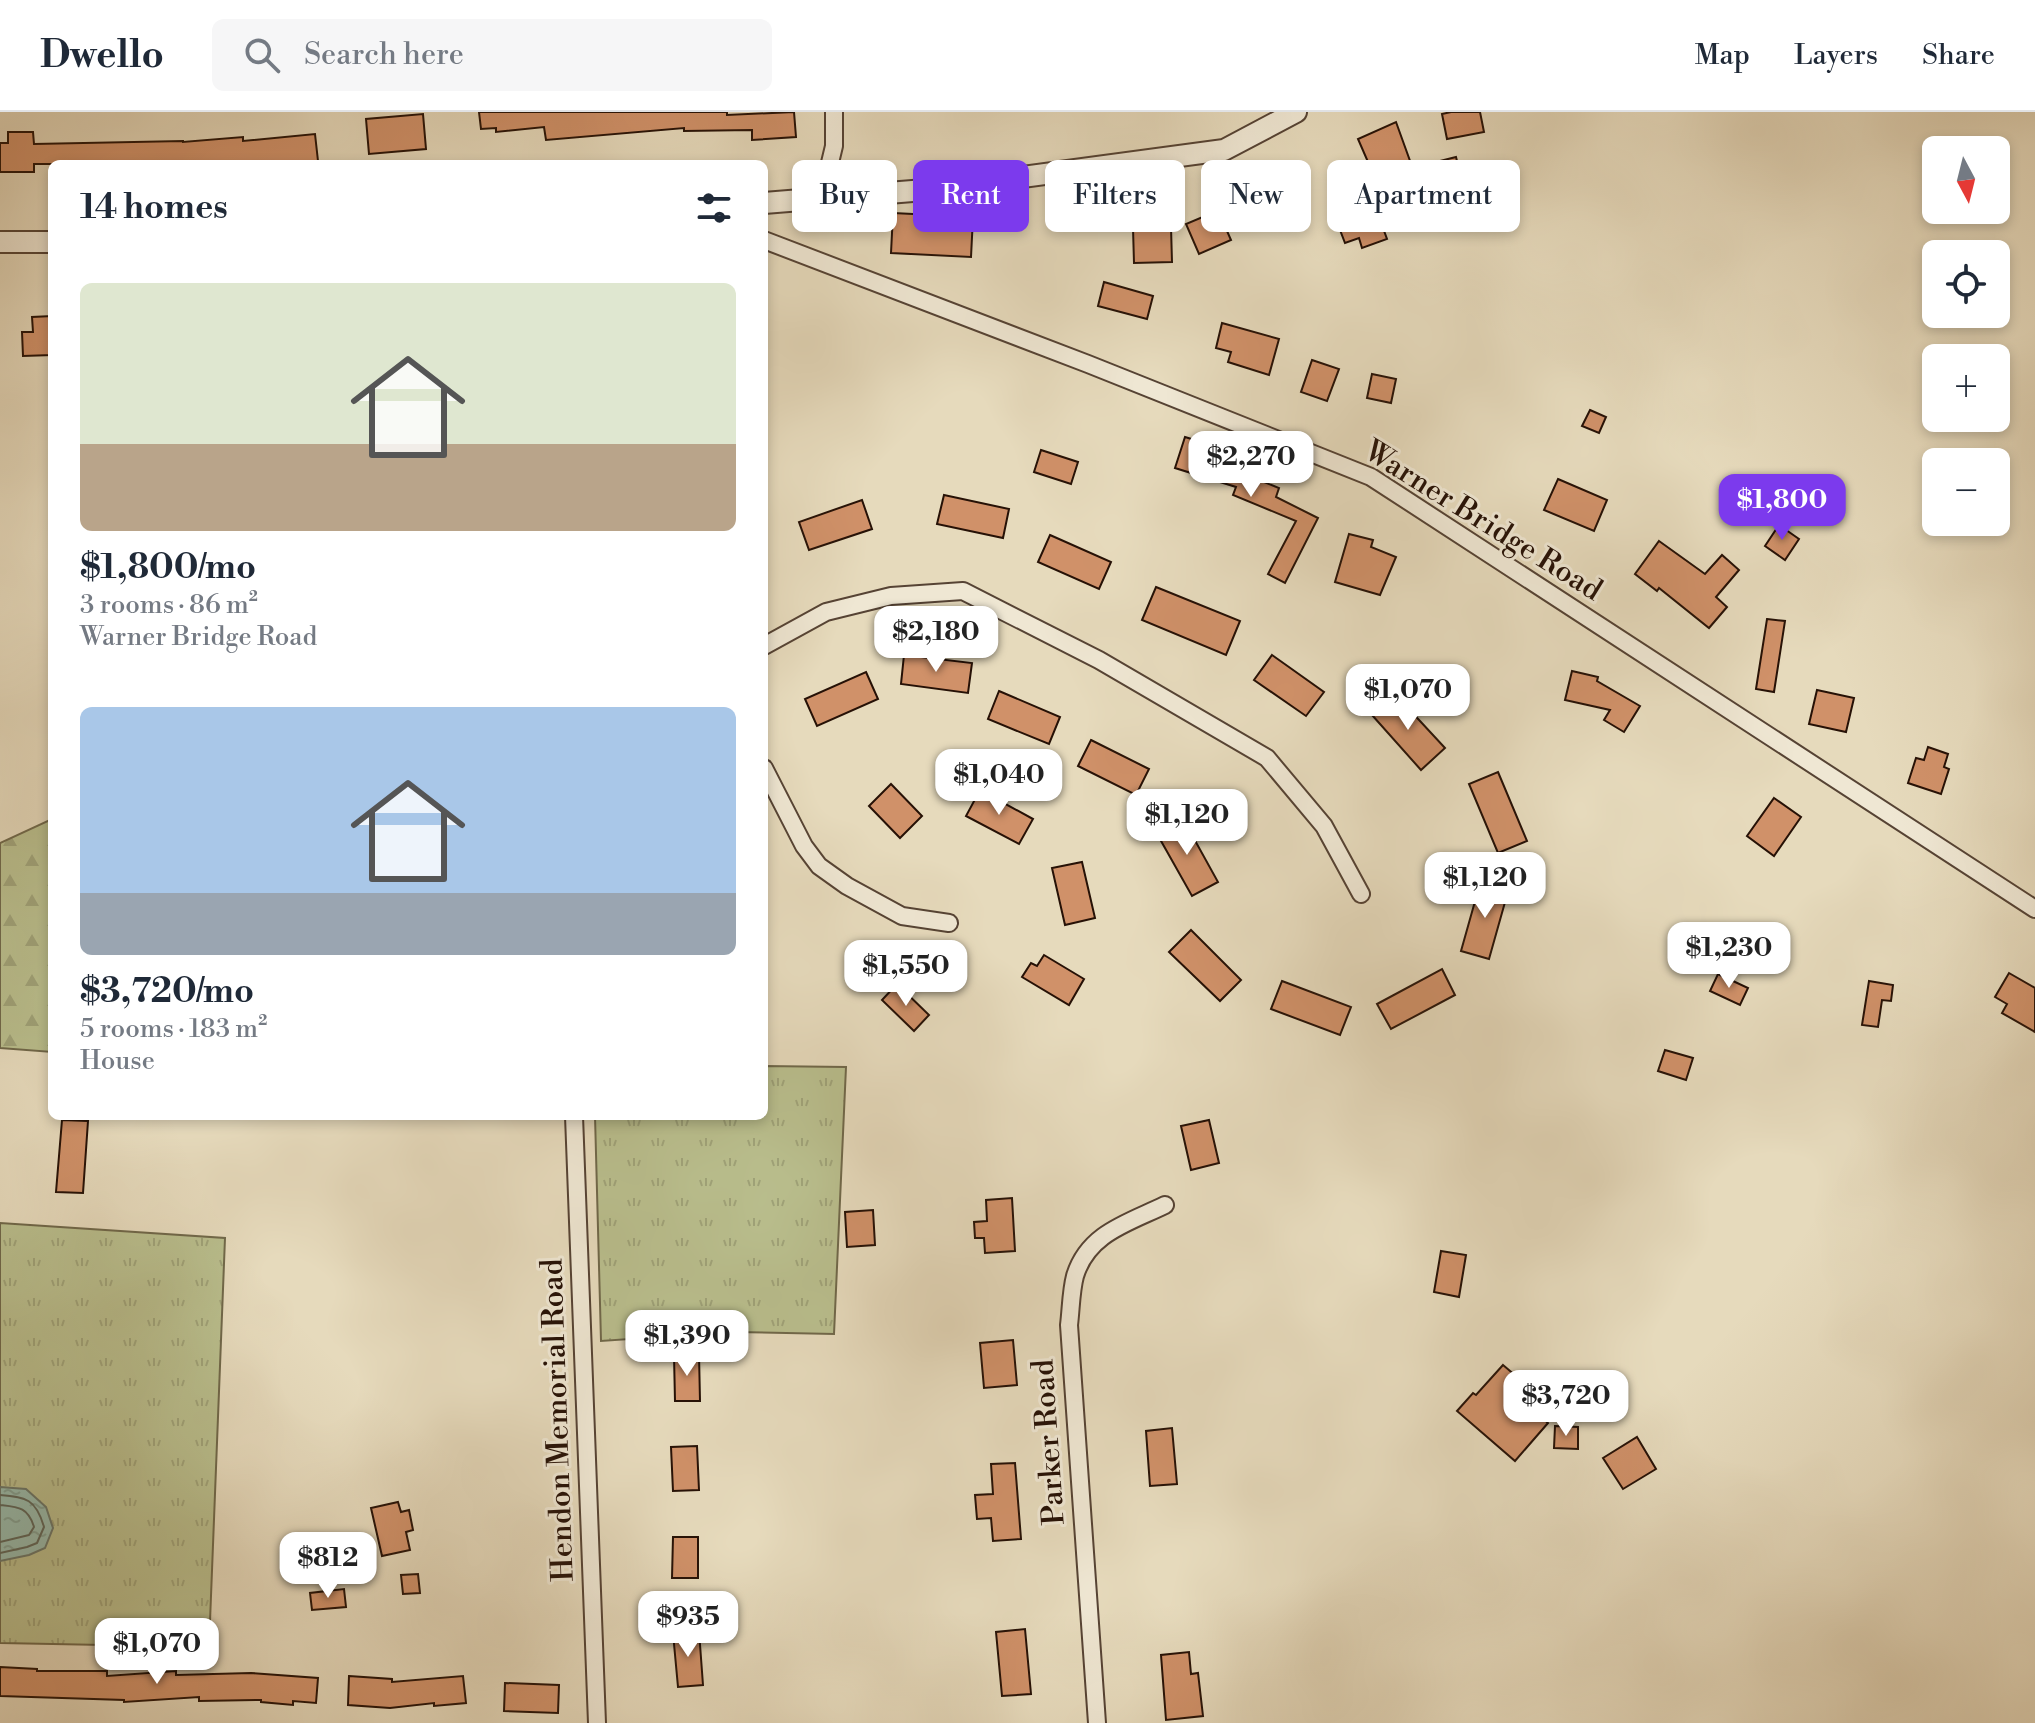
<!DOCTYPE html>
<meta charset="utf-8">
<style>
body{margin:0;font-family:"Libre Bodoni",serif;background:#f6f6f7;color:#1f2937;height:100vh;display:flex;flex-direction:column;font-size:30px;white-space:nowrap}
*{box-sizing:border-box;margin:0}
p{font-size:26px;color:#747a83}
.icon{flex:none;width:44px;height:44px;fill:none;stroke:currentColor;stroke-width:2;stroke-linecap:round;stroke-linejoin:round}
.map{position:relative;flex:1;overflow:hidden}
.side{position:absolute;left:48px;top:48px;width:720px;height:960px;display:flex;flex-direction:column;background:#fff;border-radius:12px;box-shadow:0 4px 12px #0003}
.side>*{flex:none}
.guide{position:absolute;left:792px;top:48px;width:760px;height:72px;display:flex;gap:16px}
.needle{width:52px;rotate:173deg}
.tools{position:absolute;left:1922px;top:24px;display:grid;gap:16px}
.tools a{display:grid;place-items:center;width:88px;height:88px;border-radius:12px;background:#fff;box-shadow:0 4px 12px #0003;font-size:40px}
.price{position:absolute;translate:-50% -68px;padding:0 18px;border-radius:16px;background:#fff;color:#222;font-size:26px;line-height:52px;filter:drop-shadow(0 2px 4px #0008)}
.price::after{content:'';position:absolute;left:50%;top:48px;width:24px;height:18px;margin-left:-12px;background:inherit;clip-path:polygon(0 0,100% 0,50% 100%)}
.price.active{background:#7c3aed;color:#fff}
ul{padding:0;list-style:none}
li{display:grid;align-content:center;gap:16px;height:424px;padding:0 32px}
li span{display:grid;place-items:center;height:248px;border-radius:12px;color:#555}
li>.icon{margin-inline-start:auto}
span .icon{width:144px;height:144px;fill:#fffc;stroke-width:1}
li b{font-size:34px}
h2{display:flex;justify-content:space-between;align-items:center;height:96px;padding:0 32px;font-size:34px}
.chip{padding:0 28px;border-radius:12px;background:#fff;box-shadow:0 4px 12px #0003;font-size:28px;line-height:72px}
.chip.active{background:#7c3aed;color:#fff}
header{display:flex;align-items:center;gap:48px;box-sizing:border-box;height:112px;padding:0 40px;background:#fff;border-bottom:2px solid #e0e1e3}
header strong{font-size:38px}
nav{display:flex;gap:44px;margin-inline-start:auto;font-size:28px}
.search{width:560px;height:72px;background:#f6f6f7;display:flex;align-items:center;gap:20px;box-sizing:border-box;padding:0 28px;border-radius:12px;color:#747a83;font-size:30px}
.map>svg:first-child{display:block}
.grass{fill:url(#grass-tufts);stroke:#70684a;stroke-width:2}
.forest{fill:url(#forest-firs);stroke:#70684a;stroke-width:2}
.water{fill:url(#water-ripples);stroke:#6a776a;stroke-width:2}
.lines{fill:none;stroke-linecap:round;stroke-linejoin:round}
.shore{stroke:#5e665a;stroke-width:2}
.building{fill:#d09169;stroke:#261106;stroke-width:2}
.minor-casing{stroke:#564334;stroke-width:20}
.tertiary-casing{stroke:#564334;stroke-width:24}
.minor{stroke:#efe7d3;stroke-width:16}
.tertiary{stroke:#efe7d3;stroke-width:20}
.labels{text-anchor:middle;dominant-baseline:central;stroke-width:6;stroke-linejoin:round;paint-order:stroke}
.street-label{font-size:30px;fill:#261106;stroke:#efe7d3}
</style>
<header>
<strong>Dwello</strong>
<div class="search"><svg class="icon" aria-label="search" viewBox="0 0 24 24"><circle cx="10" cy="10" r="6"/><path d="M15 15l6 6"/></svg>Search here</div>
<nav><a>Map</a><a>Layers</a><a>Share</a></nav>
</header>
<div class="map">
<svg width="2035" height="1611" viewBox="0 0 2035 1611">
<defs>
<pattern id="grass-tufts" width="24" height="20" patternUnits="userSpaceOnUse" patternTransform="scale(2)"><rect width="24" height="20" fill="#b9be8d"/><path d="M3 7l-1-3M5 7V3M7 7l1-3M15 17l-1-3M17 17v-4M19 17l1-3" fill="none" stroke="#9fa278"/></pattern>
<pattern id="forest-firs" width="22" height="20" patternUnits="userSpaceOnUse" patternTransform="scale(2)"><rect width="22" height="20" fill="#b9be8d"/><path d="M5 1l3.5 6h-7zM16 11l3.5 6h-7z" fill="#9fa278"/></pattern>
<pattern id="water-ripples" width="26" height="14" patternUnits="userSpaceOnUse" patternTransform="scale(2)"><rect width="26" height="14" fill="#97bbad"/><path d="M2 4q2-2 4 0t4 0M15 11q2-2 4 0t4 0" fill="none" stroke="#82a093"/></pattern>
</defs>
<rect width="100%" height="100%" fill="#e6dabc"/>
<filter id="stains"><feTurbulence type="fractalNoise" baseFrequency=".0025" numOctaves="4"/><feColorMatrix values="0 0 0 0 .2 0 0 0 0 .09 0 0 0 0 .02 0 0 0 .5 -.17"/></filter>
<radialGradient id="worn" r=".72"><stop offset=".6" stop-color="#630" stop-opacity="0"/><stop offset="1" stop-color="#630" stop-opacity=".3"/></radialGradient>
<g class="grass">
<path d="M 764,954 L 846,955 L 834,1222 L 733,1220 L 601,1229 L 595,1004 L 764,1004 Z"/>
<path d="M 0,1111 L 225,1126 L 209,1535 L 0,1531 Z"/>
</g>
<path class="forest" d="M 52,707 L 52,940 L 0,936 L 0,731 Z"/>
<path class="water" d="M 0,1375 L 26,1377 L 46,1395 L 53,1416 L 45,1436 L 29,1443 L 0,1449 Z"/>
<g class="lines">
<g class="shore">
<path d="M 0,1383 C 26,1385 36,1387 44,1415 L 37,1431 L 27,1435 L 0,1441"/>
<path d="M 0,1393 C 18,1395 28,1395 34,1415 L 29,1423 L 0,1430"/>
</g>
</g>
<g class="building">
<path d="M 479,0 L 727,0 L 727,3 L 794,0 L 796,25 L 752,28 L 752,18 L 684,19 L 684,16 L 546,28 L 544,15 L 496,20 L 496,16 L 481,17 Z"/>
<path d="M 1451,0 L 1480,0 L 1484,20 L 1447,27 L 1442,2 Z"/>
<path d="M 423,2 L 426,37 L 369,42 L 366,7 Z"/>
<path d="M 1396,10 L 1414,60 L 1378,73 L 1358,27 Z"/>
<path d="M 8,20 L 33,20 L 34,32 L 183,29 L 183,30 L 243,25 L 243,29 L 315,22 L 318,49 L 283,52 L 34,52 L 34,60 L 0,60 L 0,31 L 8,31 Z"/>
<path d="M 1456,45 L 1462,69 L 1438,75 L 1432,51 Z"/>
<path d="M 1294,77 L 1304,99 L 1267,115 L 1257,93 Z"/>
<path d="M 1231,93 L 1240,113 L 1227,119 L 1231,128 L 1199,142 L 1186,112 Z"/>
<path d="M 1376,97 L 1387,127 L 1362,136 L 1359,126 L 1345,131 L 1337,110 Z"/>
<path d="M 893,101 L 973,105 L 971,145 L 891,141 Z"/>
<path d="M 1171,115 L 1172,150 L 1134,151 L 1133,116 Z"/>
<path d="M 1104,170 L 1153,184 L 1147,207 L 1098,194 Z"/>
<path d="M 52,204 L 52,243 L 23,244 L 22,220 L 33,220 L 32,205 Z"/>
<path d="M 1222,211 L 1279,227 L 1269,263 L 1228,250 L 1231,240 L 1216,236 Z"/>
<path d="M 1312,248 L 1339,257 L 1327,289 L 1301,280 Z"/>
<path d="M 1372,262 L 1396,267 L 1391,291 L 1367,286 Z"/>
<path d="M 1590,298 L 1606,305 L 1599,321 L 1582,314 Z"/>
<path d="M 1185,325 L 1221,336 L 1216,351 L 1279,376 L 1276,385 L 1318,406 L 1285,471 L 1268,462 L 1296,409 L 1233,383 L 1236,375 L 1175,356 Z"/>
<path d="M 1041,338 L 1078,350 L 1071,372 L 1034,360 Z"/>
<path d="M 1558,367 L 1607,388 L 1594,419 L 1544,398 Z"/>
<path d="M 944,383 L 1009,397 L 1003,426 L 937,412 Z"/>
<path d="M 862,388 L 872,417 L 809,438 L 799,410 Z"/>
<path d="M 1779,413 L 1799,427 L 1785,448 L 1765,434 Z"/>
<path d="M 1349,422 L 1373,428 L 1371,435 L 1396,445 L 1380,483 L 1335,470 Z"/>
<path d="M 1050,423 L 1111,450 L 1099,477 L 1038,450 Z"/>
<path d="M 1659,429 L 1705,462 L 1722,443 L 1739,458 L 1716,485 L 1727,495 L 1709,516 L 1659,476 L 1657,479 L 1635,462 Z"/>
<path d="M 1156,475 L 1240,509 L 1226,543 L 1142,508 Z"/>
<path d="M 1767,507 L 1785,509 L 1774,580 L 1756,577 Z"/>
<path d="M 904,543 L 972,551 L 968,581 L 901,572 Z"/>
<path d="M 1272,543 L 1324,580 L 1306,604 L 1254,568 Z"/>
<path d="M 1572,559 L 1598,565 L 1597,569 L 1640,594 L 1624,620 L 1604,608 L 1610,598 L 1565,588 Z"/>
<path d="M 866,560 L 878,587 L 817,614 L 805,587 Z"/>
<path d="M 1817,578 L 1854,586 L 1846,620 L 1809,612 Z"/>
<path d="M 999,579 L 1060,605 L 1049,632 L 988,607 Z"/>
<path d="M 1395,582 L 1445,636 L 1421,658 L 1372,603 Z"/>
<path d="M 1091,628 L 1149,657 L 1136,683 L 1078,654 Z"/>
<path d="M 1928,635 L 1948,642 L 1944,655 L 1949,657 L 1941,682 L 1908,671 L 1916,646 L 1924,648 Z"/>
<path d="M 1498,660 L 1527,729 L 1498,741 L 1469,672 Z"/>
<path d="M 891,672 L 922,704 L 900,726 L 869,694 Z"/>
<path d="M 980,678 L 1033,707 L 1019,732 L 966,704 Z"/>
<path d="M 1774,686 L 1801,705 L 1774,744 L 1747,724 Z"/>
<path d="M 1182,705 L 1218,770 L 1192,784 L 1156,720 Z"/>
<path d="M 1082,750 L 1095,806 L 1065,813 L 1052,756 Z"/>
<path d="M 1481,768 L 1509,776 L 1489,847 L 1461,839 Z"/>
<path d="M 1191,818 L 1241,868 L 1220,889 L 1169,840 Z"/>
<path d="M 1044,843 L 1084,867 L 1069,893 L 1022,865 L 1031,851 L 1037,854 Z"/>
<path d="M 1442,857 L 1455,883 L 1391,917 L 1377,892 Z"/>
<path d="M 2009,861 L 2035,876 L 2035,920 L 2002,901 L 2007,892 L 1995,885 Z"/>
<path d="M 1718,862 L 1748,876 L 1740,893 L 1710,879 Z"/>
<path d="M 1282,869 L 1351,895 L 1340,923 L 1271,897 Z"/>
<path d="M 1869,869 L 1893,873 L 1891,889 L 1882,888 L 1878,915 L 1862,913 Z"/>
<path d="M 897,872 L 929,903 L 914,919 L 882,888 Z"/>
<path d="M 1665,938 L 1693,946 L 1686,968 L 1658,959 Z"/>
<path d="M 62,1008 L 88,1009 L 83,1081 L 56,1080 Z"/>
<path d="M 1209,1008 L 1219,1051 L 1191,1058 L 1181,1014 Z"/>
<path d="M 1012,1086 L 1015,1139 L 985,1141 L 984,1126 L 975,1126 L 974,1110 L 987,1109 L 986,1088 Z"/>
<path d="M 873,1098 L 875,1133 L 847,1135 L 845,1100 Z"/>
<path d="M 1441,1139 L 1466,1143 L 1459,1185 L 1434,1180 Z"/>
<path d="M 1013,1228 L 1017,1273 L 984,1276 L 980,1231 Z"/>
<path d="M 699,1242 L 700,1289 L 675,1289 L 674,1243 Z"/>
<path d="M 1503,1253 L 1543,1287 L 1533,1298 L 1548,1311 L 1515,1349 L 1457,1299 L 1473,1281 L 1476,1283 Z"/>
<path d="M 1555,1314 L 1578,1315 L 1578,1337 L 1554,1336 Z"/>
<path d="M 1172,1316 L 1177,1372 L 1150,1374 L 1146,1319 Z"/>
<path d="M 1637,1325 L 1656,1357 L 1623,1377 L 1603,1346 Z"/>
<path d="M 697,1334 L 699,1378 L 673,1379 L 671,1335 Z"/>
<path d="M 1015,1351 L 1021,1427 L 993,1429 L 991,1406 L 977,1407 L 975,1383 L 993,1382 L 991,1352 Z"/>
<path d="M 398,1390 L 401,1400 L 409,1398 L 413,1418 L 406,1420 L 410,1438 L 382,1444 L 371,1396 Z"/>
<path d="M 673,1425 L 698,1425 L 698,1466 L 672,1466 Z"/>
<path d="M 418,1462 L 420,1481 L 403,1482 L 401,1463 Z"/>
<path d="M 344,1477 L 346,1495 L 312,1498 L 310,1481 Z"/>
<path d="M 1025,1517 L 1031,1582 L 1002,1584 L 996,1520 Z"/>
<path d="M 699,1519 L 703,1573 L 678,1575 L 673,1521 Z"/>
<path d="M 1189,1540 L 1191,1562 L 1198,1561 L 1203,1604 L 1166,1608 L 1161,1543 Z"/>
<path d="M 0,1555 L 37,1557 L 37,1559 L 107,1559 L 107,1564 L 176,1559 L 176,1563 L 251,1561 L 318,1566 L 316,1591 L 293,1589 L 293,1593 L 261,1590 L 261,1588 L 199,1589 L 199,1585 L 124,1590 L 124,1588 L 0,1584 Z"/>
<path d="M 349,1564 L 392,1567 L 392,1570 L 463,1564 L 466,1591 L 434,1594 L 434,1591 L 390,1596 L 348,1593 Z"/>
<path d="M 505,1571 L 559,1573 L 558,1601 L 504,1599 Z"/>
</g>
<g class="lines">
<g class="minor-casing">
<g id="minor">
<path d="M 800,88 L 828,59 L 834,34 L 834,0"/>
<path d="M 764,128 L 1088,252 L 1371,365 L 2035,797"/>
<path d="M 764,534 L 826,500 L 891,484 L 963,479 L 1099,548 L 1267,646 L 1324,714 L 1361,782"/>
<path d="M 764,656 L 804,734 L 819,754 L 847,774 L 902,804 L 949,811"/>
<path d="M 574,1004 L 597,1611"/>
<path d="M 1097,1611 L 1069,1213 C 1071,1197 1071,1179 1075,1164 C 1088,1121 1128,1111 1165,1093"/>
</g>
</g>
<g class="tertiary-casing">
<g id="tertiary">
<path d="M 764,91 L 925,78 L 1224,38 L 1296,0"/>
<path d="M 0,130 L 52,130"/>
</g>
</g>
<use href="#minor" class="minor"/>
<use href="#tertiary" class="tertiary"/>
</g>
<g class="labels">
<g class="street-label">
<text transform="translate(1483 409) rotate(32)">Warner Bridge Road</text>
<text transform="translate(558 1308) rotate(-92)">Hendon Memorial Road</text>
<text transform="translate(1049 1330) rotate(-94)">Parker Road</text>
</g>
</g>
<rect width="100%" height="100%" filter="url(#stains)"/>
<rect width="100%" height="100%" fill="url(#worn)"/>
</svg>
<div class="tools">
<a><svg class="needle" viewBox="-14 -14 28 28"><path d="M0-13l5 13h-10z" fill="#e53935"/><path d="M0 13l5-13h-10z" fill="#747a83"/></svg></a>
<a><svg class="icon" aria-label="locate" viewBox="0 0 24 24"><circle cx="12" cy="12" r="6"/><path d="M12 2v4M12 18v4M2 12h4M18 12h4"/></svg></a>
<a>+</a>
<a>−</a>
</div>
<b class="price" style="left:1251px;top:387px">$2,270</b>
<b class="price active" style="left:1782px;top:430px">$1,800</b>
<b class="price" style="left:936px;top:562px">$2,180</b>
<b class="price" style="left:1408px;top:620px">$1,070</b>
<b class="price" style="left:999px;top:705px">$1,040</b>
<b class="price" style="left:1187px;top:745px">$1,120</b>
<b class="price" style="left:1485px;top:808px">$1,120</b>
<b class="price" style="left:1729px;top:878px">$1,230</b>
<b class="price" style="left:906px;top:896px">$1,550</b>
<b class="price" style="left:687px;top:1266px">$1,390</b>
<b class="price" style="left:1566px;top:1326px">$3,720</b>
<b class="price" style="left:328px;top:1488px">$812</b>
<b class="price" style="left:688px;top:1547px">$935</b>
<b class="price" style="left:157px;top:1574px">$1,070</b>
<div class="guide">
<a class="chip">Buy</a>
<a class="chip active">Rent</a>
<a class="chip">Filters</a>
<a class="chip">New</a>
<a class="chip">Apartment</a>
</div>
<section class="side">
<h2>14 homes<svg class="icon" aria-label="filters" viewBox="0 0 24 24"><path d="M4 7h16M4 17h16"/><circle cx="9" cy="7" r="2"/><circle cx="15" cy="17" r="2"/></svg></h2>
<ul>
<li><span style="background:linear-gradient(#dfe7d0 65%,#b9a48a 0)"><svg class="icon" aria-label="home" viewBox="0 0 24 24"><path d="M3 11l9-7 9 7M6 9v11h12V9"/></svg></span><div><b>$1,800/mo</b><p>3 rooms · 86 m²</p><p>Warner Bridge Road</p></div></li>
<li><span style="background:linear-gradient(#a9c7e8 75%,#9aa5b1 0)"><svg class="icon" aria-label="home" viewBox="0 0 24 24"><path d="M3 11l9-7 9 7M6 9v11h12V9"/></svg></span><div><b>$3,720/mo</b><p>5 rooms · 183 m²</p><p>House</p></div></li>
</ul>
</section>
</div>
